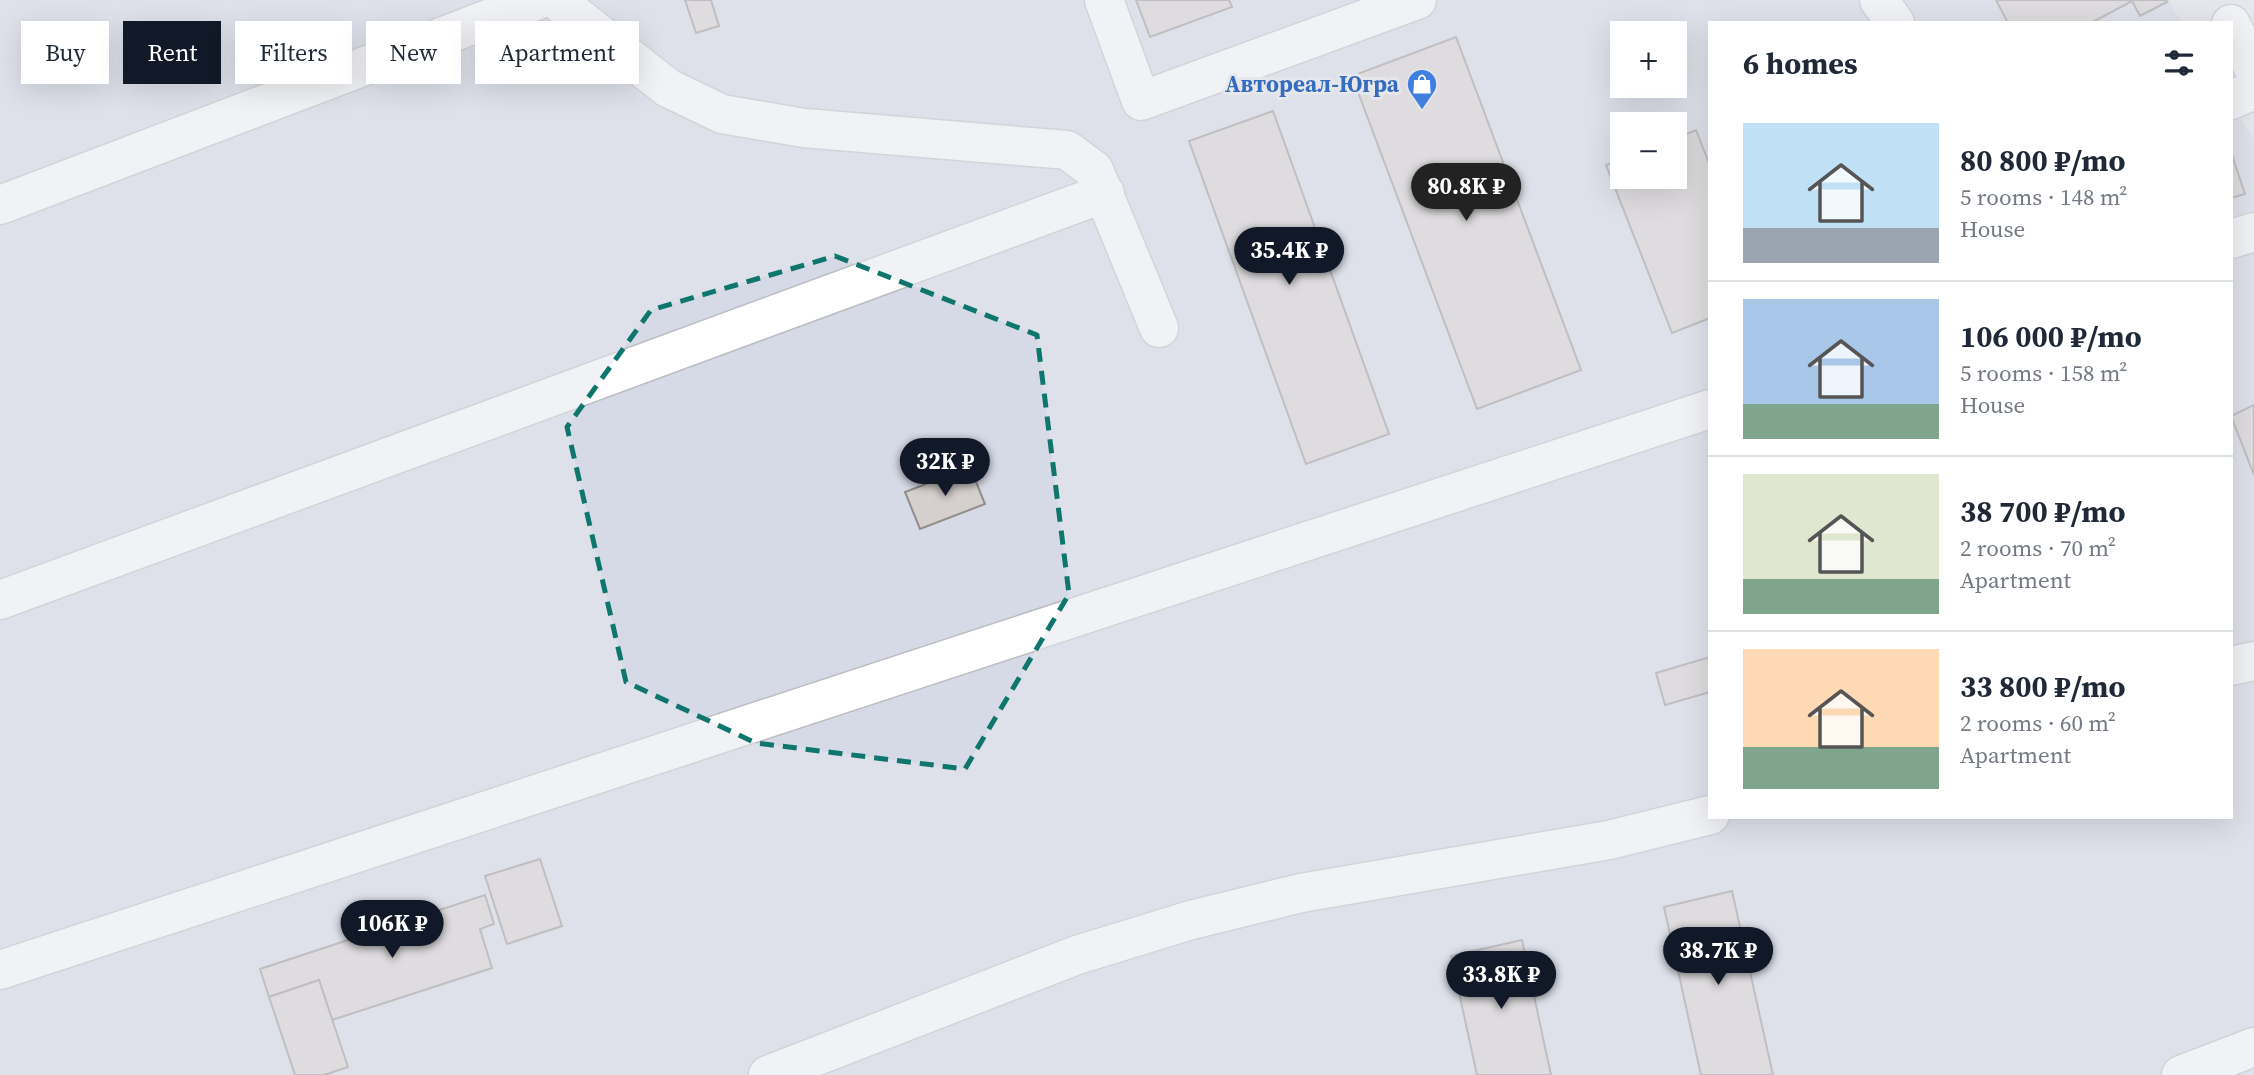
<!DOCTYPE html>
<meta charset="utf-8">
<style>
body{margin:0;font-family:"Source Serif 4",serif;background:#f6f6f7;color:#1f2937;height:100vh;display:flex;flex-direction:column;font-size:26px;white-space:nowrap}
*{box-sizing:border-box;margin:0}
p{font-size:23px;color:#747a83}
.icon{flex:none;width:38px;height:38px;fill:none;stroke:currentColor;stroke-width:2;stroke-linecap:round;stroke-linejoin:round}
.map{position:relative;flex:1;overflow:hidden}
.sheet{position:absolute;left:1708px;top:21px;width:525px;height:798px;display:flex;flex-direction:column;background:#fff;border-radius:0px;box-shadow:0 7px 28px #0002}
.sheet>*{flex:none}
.hud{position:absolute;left:21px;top:21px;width:665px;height:63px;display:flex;gap:14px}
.controls{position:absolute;left:1610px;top:21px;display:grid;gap:14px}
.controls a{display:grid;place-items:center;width:77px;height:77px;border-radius:0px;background:#fff;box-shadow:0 7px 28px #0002;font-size:35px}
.price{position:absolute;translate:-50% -60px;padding:0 16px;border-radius:24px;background:#111827;color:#fff;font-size:23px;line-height:46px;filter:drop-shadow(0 2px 4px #0008)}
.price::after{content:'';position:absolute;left:50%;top:42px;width:21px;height:16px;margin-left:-10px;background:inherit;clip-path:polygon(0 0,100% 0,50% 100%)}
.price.current{background:#222;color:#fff}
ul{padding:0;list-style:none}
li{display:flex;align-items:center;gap:21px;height:175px;padding:0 35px}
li+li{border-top:2px solid #e0e1e3}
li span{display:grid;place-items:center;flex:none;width:196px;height:140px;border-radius:0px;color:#555}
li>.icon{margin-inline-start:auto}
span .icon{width:84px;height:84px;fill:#fffc;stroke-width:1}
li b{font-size:30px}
h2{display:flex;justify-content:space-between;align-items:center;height:84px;padding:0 35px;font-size:30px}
.tag{padding:0 24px;border-radius:0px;background:#fff;box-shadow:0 7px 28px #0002;font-size:24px;line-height:63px}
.tag.current{background:#111827;color:#fff}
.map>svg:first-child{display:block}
.built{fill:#d6dae6;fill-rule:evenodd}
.building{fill:#d5cfcd;stroke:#928d8a;stroke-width:2}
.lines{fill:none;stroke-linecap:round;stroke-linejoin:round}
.minor-casing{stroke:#bbbdc2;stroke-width:41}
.minor{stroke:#fff;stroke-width:38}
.marked{fill:none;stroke:#0f766e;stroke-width:5;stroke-dasharray:14 9;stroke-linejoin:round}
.labels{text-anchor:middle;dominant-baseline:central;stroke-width:6;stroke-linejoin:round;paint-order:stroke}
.shop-label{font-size:23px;font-weight:bold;fill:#366cbe;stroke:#e6e7ed;text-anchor:end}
</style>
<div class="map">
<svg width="2254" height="1075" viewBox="0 0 2254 1075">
<rect width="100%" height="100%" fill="#e6e7ed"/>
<path class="built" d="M 0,0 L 2169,0 L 2182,23 L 1710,23 L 1710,817 L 2231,817 L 2231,102 L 2254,141 L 2254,1075 L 0,1075 ZM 1622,33 L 1675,33 L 1675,86 L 1622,86 ZM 1622,124 L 1675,124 L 1675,177 L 1622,177 Z"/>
<g class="building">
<path d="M 685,0 L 711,0 L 719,26 L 696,33 Z"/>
<path d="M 1136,0 L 1229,0 L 1232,7 L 1150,37 Z"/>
<path d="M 1996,0 L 2166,0 L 2167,2 L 2140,16 L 2132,1 L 2091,23 L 2008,23 Z"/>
<path d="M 1456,37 L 1581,370 L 1477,409 L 1352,76 Z"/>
<path d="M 1273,111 L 1389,434 L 1306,464 L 1189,141 Z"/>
<path d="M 1696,130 L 1710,166 L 1710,318 L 1672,333 L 1606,165 L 1622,159 L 1622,177 L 1675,177 L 1675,139 Z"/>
<path d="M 2231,152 L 2245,194 L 2231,198 Z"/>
<path d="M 2254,405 L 2254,475 L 2231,416 Z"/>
<path d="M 970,467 L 985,504 L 920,529 L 905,492 Z"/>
<path d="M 1710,657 L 1710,692 L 1665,705 L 1656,673 Z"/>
<path d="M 540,859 L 562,926 L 507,944 L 485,876 Z"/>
<path d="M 1732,891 L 1773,1075 L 1701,1075 L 1664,907 Z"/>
<path d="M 485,895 L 494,924 L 480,929 L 492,968 L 332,1020 L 319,980 L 269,997 L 260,969 Z"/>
<path d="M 1522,940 L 1551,1075 L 1477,1075 L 1451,956 Z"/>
<path d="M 319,980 L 348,1067 L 324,1075 L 295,1075 L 269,997 Z"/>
</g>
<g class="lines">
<g class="minor-casing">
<g id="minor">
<path d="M 556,0 L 668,88 L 722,114 L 804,128 L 1067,150 L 1094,170 L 1159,328"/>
<path d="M 1104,0 L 1141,101 L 1417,0"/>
<path d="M 1879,0 L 1895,23"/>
<path d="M 2231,24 L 2254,69"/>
<path d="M 2231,100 L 2254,90"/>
<path d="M 0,205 L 538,0"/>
<path d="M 2231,239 L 2254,232"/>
<path d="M 0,600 L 1105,193"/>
<path d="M 2231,666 L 2254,661"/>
<path d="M 0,970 L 1710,409"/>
<path d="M 768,1075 L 1077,955 L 1191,920 L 1301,893 L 1609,840 L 1710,815"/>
<path d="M 2181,1075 L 2254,1047"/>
</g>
</g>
<use href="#minor" class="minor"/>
</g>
<path d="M0 0H2254V1075H0ZM 835,256 L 1037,335 L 1069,594 L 965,769 L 756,743 L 626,682 L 567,427 L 651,310 Z" fill="#e6e7ed" fill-opacity=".55" fill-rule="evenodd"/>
<path class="marked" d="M 835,256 L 1037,335 L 1069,594 L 965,769 L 756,743 L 626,682 L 567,427 L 651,310 Z"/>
<defs>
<g id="shop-pin" transform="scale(1.575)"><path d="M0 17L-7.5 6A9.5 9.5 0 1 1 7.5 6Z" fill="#3f7fe0" stroke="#e6e7ed"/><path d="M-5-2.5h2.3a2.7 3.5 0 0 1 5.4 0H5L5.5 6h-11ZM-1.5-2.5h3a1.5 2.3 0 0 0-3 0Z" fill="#fff"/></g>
</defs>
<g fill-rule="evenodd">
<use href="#shop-pin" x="1422" y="84"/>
</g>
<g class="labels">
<g class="shop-label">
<text x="1399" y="84">Автореал-Югра</text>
</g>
</g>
</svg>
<div class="controls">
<a>+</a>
<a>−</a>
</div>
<b class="price current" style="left:1466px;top:223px">80.8K ₽</b>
<b class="price" style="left:1289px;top:287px">35.4K ₽</b>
<b class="price" style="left:945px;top:498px">32K ₽</b>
<b class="price" style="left:392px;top:960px">106K ₽</b>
<b class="price" style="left:1718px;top:987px">38.7K ₽</b>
<b class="price" style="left:1501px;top:1011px">33.8K ₽</b>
<div class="hud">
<a class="tag">Buy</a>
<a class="tag current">Rent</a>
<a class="tag">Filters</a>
<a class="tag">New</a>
<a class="tag">Apartment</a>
</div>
<section class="sheet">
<h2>6 homes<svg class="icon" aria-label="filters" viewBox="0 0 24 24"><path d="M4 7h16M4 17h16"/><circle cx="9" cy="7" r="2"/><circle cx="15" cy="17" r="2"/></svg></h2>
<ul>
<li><span style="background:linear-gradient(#bfe0f5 75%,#9aa5b1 0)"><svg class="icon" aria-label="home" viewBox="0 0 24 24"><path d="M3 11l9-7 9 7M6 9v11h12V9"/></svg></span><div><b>80 800 ₽/mo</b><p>5 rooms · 148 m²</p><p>House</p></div></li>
<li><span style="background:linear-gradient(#a9c7e8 75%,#7fa58c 0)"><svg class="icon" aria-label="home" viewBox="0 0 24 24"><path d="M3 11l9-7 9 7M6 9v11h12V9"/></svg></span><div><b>106 000 ₽/mo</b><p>5 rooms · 158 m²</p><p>House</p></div></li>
<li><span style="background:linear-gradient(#dfe7d0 75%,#7fa58c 0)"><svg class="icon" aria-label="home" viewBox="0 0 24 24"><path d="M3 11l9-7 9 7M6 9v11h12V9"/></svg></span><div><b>38 700 ₽/mo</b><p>2 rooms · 70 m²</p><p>Apartment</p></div></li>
<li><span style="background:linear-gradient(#ffd9b3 70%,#7fa58c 0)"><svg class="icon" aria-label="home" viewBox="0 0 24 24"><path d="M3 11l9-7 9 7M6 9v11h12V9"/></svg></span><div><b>33 800 ₽/mo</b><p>2 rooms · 60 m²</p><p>Apartment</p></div></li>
</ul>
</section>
</div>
